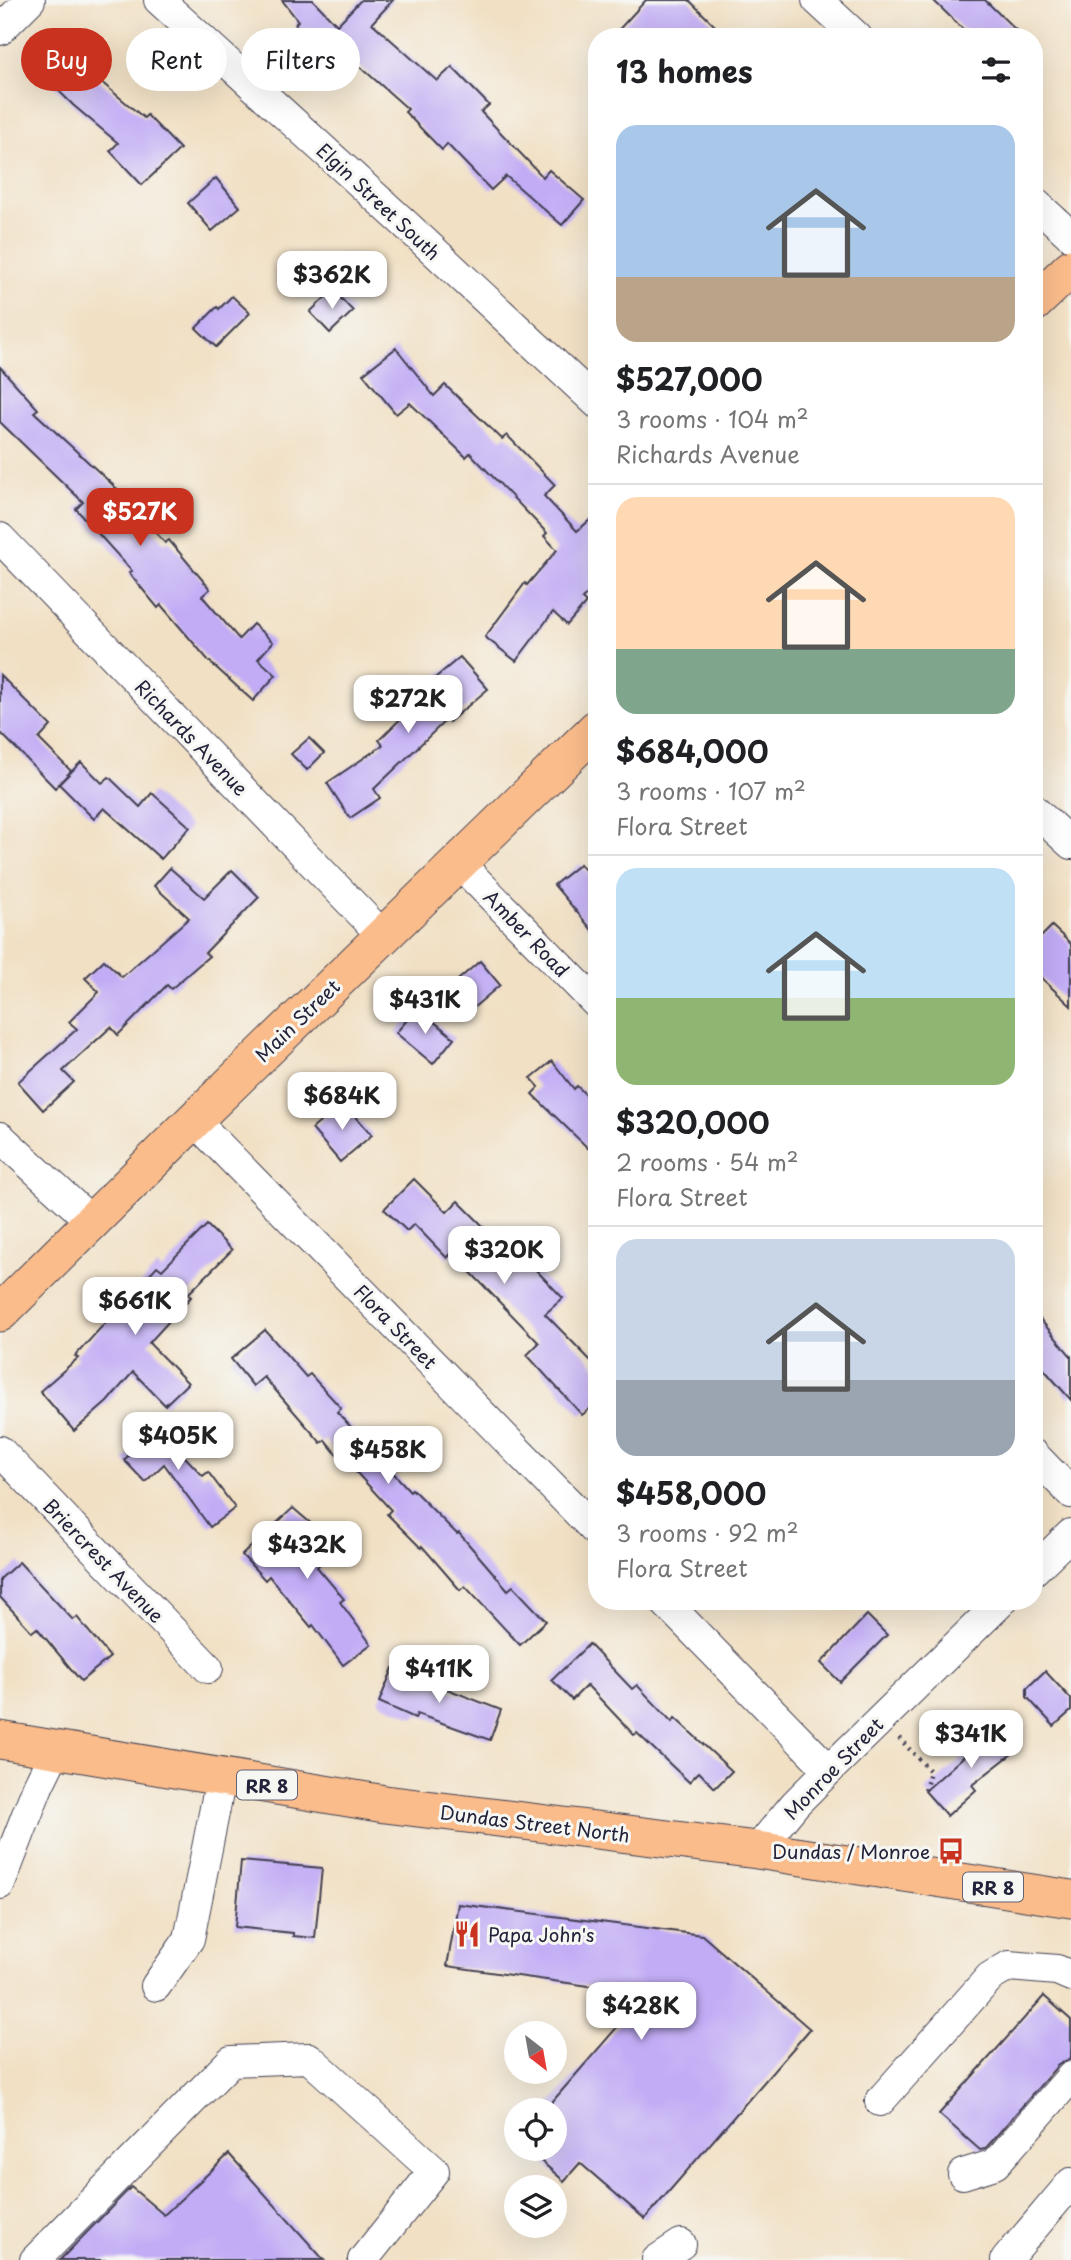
<!DOCTYPE html>
<meta charset="utf-8">
<style>
body{margin:0;font-family:"Playpen Sans",sans-serif;background:#f2f2f2;color:#202124;height:100vh;display:flex;flex-direction:column;font-size:26px;white-space:nowrap}
*{box-sizing:border-box;margin:0}
p{font-size:23px;color:#757577}
.icon{flex:none;width:38px;height:38px;fill:none;stroke:currentColor;stroke-width:2;stroke-linecap:round;stroke-linejoin:round}
.map{position:relative;flex:1;overflow:hidden}
.sheet{position:absolute;left:588px;top:28px;width:455px;height:1582px;display:flex;flex-direction:column;background:#fff;border-radius:28px;box-shadow:0 7px 28px #0002}
.sheet>*{flex:none}
.top-card{position:absolute;left:21px;top:28px;width:462px;height:63px;display:flex;gap:14px}
.needle{width:46px;rotate:149deg}
.tools{position:absolute;left:504px;top:2021px;display:grid;gap:14px}
.tools a{display:grid;place-items:center;width:63px;height:63px;border-radius:50%;background:#fff;box-shadow:0 7px 28px #0002;font-size:35px}
.price{position:absolute;translate:-50% -60px;padding:0 16px;border-radius:14px;background:#fff;color:#222;font-size:23px;line-height:46px;filter:drop-shadow(0 2px 4px #0008)}
.price::after{content:'';position:absolute;left:50%;top:42px;width:21px;height:16px;margin-left:-10px;background:inherit;clip-path:polygon(0 0,100% 0,50% 100%)}
.price.current{background:#c8321e;color:#fff}
ul{padding:0;list-style:none}
li{display:grid;align-content:center;gap:14px;height:371px;padding:0 28px}
li+li{border-top:2px solid #e0e0e0}
li span{display:grid;place-items:center;height:217px;border-radius:21px;color:#555}
li>.icon{margin-inline-start:auto}
span .icon{width:126px;height:126px;fill:#fffc;stroke-width:1}
li b{font-size:30px}
h2{display:flex;justify-content:space-between;align-items:center;height:84px;padding:0 28px;font-size:30px}
.tag{padding:0 24px;border-radius:32px;background:#fff;box-shadow:0 7px 28px #0002;font-size:24px;line-height:63px}
.tag.current{background:#c8321e;color:#fff}
.map>svg:first-child{display:block}
.building{fill:#c1acf5}
.lines{fill:none;stroke-linecap:round;stroke-linejoin:round}
.minor-casing{stroke:#413e50;stroke-width:32}
.major-casing{stroke:#413e50;stroke-width:39}
.path{stroke:#413e50;stroke-width:4.5;stroke-dasharray:2 5;stroke-linecap:butt}
.minor{stroke:#fff;stroke-width:30}
.major{stroke:#fabc8b;stroke-width:37}
.labels{text-anchor:middle;dominant-baseline:central;stroke-width:6;stroke-linejoin:round;paint-order:stroke}
.shield{fill:#f6f6f2;stroke:#626272;stroke-width:2}
.shield-label{font-size:18px;font-weight:bold;fill:#22223b}
.street-label{font-size:19px;fill:#22223b;stroke:#f6f6f2}
.poi-label{font-size:19px;fill:#22223b;stroke:#f6f6f2;text-anchor:end}
</style>
<div class="map">
<svg width="1071" height="2260" viewBox="0 0 1071 2260">
<rect width="100%" height="100%" fill="#f6f6f2"/>
<filter id="ink" filterUnits="userSpaceOnUse"><feTurbulence type="fractalNoise" baseFrequency=".0143" numOctaves="2"/><feDisplacementMap in="SourceGraphic" scale="14" xChannelSelector="R" yChannelSelector="G"/><feConvolveMatrix kernelMatrix="1 2 1 2 8 2 1 2 1" color-interpolation-filters="sRGB"/></filter>
<filter id="wash" filterUnits="userSpaceOnUse"><feTurbulence type="fractalNoise" baseFrequency=".00686" numOctaves="4" result="noise"/><feDisplacementMap in="SourceGraphic" scale="28" xChannelSelector="R" yChannelSelector="G"/><feGaussianBlur stdDeviation="1.57" result="paint"/><feColorMatrix in="noise" values="0 0 0 0 0 0 0 0 0 0 0 0 0 0 0 0 0 1.4 0 .05"/><feComposite in="paint" operator="in"/></filter>
<g filter="url(#wash)">
<rect width="100%" height="100%" fill="#f1e0c4"/>
<g id="blocks">
<g class="building">
<path d="M 282,0 L 313,0 L 337,25 L 361,0 L 393,0 L 372,23 L 437,81 L 452,67 L 489,105 L 481,112 L 543,177 L 549,170 L 584,200 L 562,225 L 506,176 L 491,190 L 447,144 L 442,150 L 405,112 L 408,109 L 328,38 L 318,48 L 295,24 L 298,21 Z"/>
<path d="M 646,0 L 689,0 L 726,37 L 612,37 Z"/>
<path d="M 933,0 L 985,0 L 1023,37 L 971,37 Z"/>
<path d="M 57,38 L 77,58 L 75,60 L 144,118 L 147,115 L 180,149 L 142,185 L 110,151 L 118,143 L 73,105 L 31,63 Z"/>
<path d="M 216,178 L 240,207 L 212,231 L 188,203 Z"/>
<path d="M 333,290 L 353,311 L 330,333 L 310,312 Z"/>
<path d="M 232,296 L 250,313 L 216,347 L 196,328 L 217,307 L 219,309 Z"/>
<path d="M 396,348 L 434,396 L 445,385 L 502,439 L 507,435 L 555,485 L 544,496 L 577,531 L 597,514 L 597,586 L 582,599 L 586,603 L 567,625 L 553,612 L 516,661 L 485,637 L 525,583 L 527,585 L 557,550 L 544,536 L 547,533 L 470,453 L 466,457 L 410,403 L 396,414 L 363,374 Z"/>
<path d="M 0,367 L 38,409 L 34,412 L 113,485 L 165,543 L 169,540 L 210,589 L 202,596 L 239,639 L 253,624 L 273,642 L 258,659 L 276,675 L 253,701 L 209,661 L 161,605 L 158,608 L 129,573 L 132,571 L 76,509 L 83,502 L 0,422 Z"/>
<path d="M 460,657 L 488,689 L 449,722 L 447,719 L 374,789 L 380,798 L 350,818 L 327,783 L 383,745 L 379,740 L 426,694 L 422,689 Z"/>
<path d="M 0,675 L 51,726 L 39,739 L 71,771 L 55,788 L 0,732 Z"/>
<path d="M 309,738 L 324,753 L 307,770 L 291,754 Z"/>
<path d="M 81,762 L 102,783 L 109,777 L 140,807 L 152,793 L 190,827 L 161,859 L 104,808 L 94,819 L 59,784 Z"/>
<path d="M 580,864 L 597,884 L 597,936 L 554,885 Z"/>
<path d="M 170,868 L 204,898 L 232,870 L 259,897 L 205,953 L 209,956 L 171,989 L 167,985 L 118,1035 L 111,1027 L 63,1071 L 74,1082 L 43,1110 L 18,1082 L 77,1029 L 69,1022 L 99,992 L 85,978 L 104,960 L 122,977 L 189,918 L 154,886 Z"/>
<path d="M 1052,926 L 1071,944 L 1071,1006 L 1034,971 L 1034,944 Z"/>
<path d="M 480,961 L 500,985 L 472,1009 L 452,985 Z"/>
<path d="M 417,1008 L 454,1038 L 433,1064 L 396,1033 Z"/>
<path d="M 552,1061 L 574,1089 L 577,1086 L 597,1106 L 597,1157 L 532,1094 L 539,1087 L 531,1078 Z"/>
<path d="M 343,1102 L 372,1135 L 340,1162 L 312,1129 Z"/>
<path d="M 414,1179 L 447,1212 L 458,1201 L 503,1246 L 514,1236 L 536,1260 L 531,1265 L 563,1298 L 545,1314 L 597,1367 L 597,1403 L 582,1415 L 527,1355 L 539,1343 L 452,1253 L 447,1258 L 414,1224 L 407,1231 L 384,1209 Z"/>
<path d="M 207,1225 L 232,1250 L 188,1294 L 191,1297 L 149,1343 L 188,1383 L 165,1405 L 133,1372 L 107,1402 L 74,1431 L 40,1391 L 78,1358 L 75,1356 L 157,1266 L 162,1270 Z"/>
<path d="M 1034,1312 L 1071,1356 L 1071,1400 L 1034,1358 Z"/>
<path d="M 265,1330 L 306,1377 L 310,1374 L 341,1408 L 337,1412 L 410,1491 L 412,1489 L 457,1534 L 459,1533 L 508,1590 L 513,1586 L 546,1621 L 520,1645 L 465,1586 L 460,1590 L 422,1546 L 421,1548 L 387,1514 L 391,1510 L 345,1460 L 343,1462 L 325,1440 L 321,1443 L 264,1377 L 253,1386 L 231,1359 Z"/>
<path d="M 146,1416 L 203,1476 L 208,1472 L 235,1508 L 210,1527 L 164,1464 L 145,1482 L 124,1460 L 145,1440 L 135,1426 Z"/>
<path d="M 293,1508 L 336,1545 L 317,1567 L 344,1599 L 340,1602 L 371,1644 L 343,1665 L 313,1625 L 311,1627 L 269,1576 L 265,1580 L 242,1555 Z"/>
<path d="M 19,1562 L 73,1620 L 77,1617 L 110,1657 L 81,1681 L 37,1628 L 32,1632 L 0,1597 L 0,1579 Z"/>
<path d="M 867,1615 L 887,1635 L 840,1682 L 821,1663 Z"/>
<path d="M 589,1644 L 632,1689 L 637,1685 L 672,1722 L 675,1718 L 732,1771 L 715,1788 L 699,1772 L 689,1782 L 637,1733 L 634,1735 L 587,1685 L 572,1700 L 552,1680 Z"/>
<path d="M 393,1668 L 501,1710 L 490,1740 L 417,1714 L 415,1718 L 379,1702 Z"/>
<path d="M 1045,1671 L 1071,1699 L 1071,1711 L 1054,1726 L 1027,1697 L 1027,1688 Z"/>
<path d="M 999,1724 L 1018,1749 L 972,1785 L 976,1790 L 947,1816 L 925,1791 L 971,1750 L 969,1748 Z"/>
<path d="M 241,1861 L 322,1868 L 315,1938 L 293,1936 L 293,1933 L 235,1927 Z"/>
<path d="M 458,1904 L 702,1935 L 810,2029 L 645,2219 L 580,2163 L 564,2181 L 527,2149 L 555,2149 L 555,2110 L 545,2110 L 646,1994 L 447,1966 Z"/>
<path d="M 1044,1996 L 1071,2020 L 1071,2058 L 1058,2065 L 985,2149 L 980,2150 L 939,2114 Z"/>
<path d="M 229,2154 L 324,2260 L 60,2260 L 131,2187 L 164,2215 Z"/>
</g>
</g>
</g>
<g filter="url(#ink)">
<use href="#blocks" fill-opacity="0" stroke="#413e50" stroke-width="2"/>
<g class="lines">
<g class="minor-casing">
<g id="minor">
<path d="M 159,0 L 403,222 L 597,403"/>
<path d="M 817,0 L 857,37"/>
<path d="M 0,30 L 30,0"/>
<path d="M 1034,202 L 1071,236"/>
<path d="M 0,538 L 383,936"/>
<path d="M 1034,810 L 1071,844"/>
<path d="M 458,862 L 597,1004"/>
<path d="M 194,1120 L 597,1532"/>
<path d="M 0,1137 L 92,1222"/>
<path d="M 0,1451 L 208,1668"/>
<path d="M 1034,1455 L 1071,1493"/>
<path d="M 1034,1570 L 1071,1534"/>
<path d="M 664,1601 L 829,1770"/>
<path d="M 757,1850 L 795,1804 L 829,1770 L 1002,1601"/>
<path d="M 0,1884 L 38,1786 L 56,1749"/>
<path d="M 156,1986 L 189,1939 L 221,1778"/>
<path d="M 880,2101 L 990,1977 L 1009,1966 L 1057,1970 L 1071,1976"/>
<path d="M 963,2174 L 995,2164 L 1071,2077"/>
<path d="M 35,2260 L 231,2061 L 309,2058 L 434,2171 L 363,2260"/>
<path d="M 657,2260 L 681,2244"/>
<path d="M 1006,2260 L 1071,2183"/>
</g>
</g>
<g class="major-casing">
<g id="major">
<path d="M 1034,303 L 1071,268"/>
<path d="M 0,1313 L 194,1120 L 597,728"/>
<path d="M 0,1740 L 385,1804 L 757,1850 L 1071,1899"/>
</g>
</g>
<path class="path" d="M 899,1738 L 930,1771 L 925,1791"/>
<use href="#minor" class="minor"/>
<use href="#major" class="major"/>
</g>
</g>
<defs>
<g id="bus-bare" transform="scale(2.1)"><path d="M-5-6H5V4H4V6H2V4H-2V6H-4V4H-5ZM-3.5-4V0h7V-4ZM-3.5 1.2v1.5H-2V1.2ZM2 1.2v1.5H3.5V1.2Z" fill="#c8321e" stroke="#f6f6f2" stroke-width="2.5" paint-order="stroke"/></g>
<g id="restaurant-bare" transform="scale(2.1)"><path d="M-5-6h1v4h1v-4h1v4h1v-4h1v5L-1.5 .5V6h-2V.5L-5-1ZM5-6V6H3V1.5H1.5Q1.5-4 5-6Z" fill="#c8321e" stroke="#f6f6f2" stroke-width="2.5" paint-order="stroke"/></g>
</defs>
<g fill-rule="evenodd">
<use href="#bus-bare" x="951" y="1851"/>
<use href="#restaurant-bare" x="467" y="1934"/>
</g>
<g class="labels">
<g class="shield">
<rect x="237" y="1770.5" width="60" height="29" rx="5"/>
<rect x="963" y="1872.5" width="60" height="29" rx="5"/>
</g>
<g class="shield-label">
<text x="267" y="1785">RR 8</text>
<text x="993" y="1887">RR 8</text>
</g>
<g class="street-label">
<text transform="translate(379 201) rotate(43)">Elgin Street South</text>
<text transform="translate(192 737) rotate(46)">Richards Avenue</text>
<text transform="translate(527 933) rotate(46)">Amber Road</text>
<text transform="translate(297 1020) rotate(-44)">Main Street</text>
<text transform="translate(396 1326) rotate(46)">Flora Street</text>
<text transform="translate(104 1560) rotate(46)">Briercrest Avenue</text>
<text transform="translate(833 1768) rotate(-46)">Monroe Street</text>
<text transform="translate(535 1823) rotate(7)">Dundas Street North</text>
</g>
<g class="poi-label">
<text x="930" y="1851">Dundas / Monroe</text>
<text x="488" y="1934" text-anchor="start">Papa John's</text>
</g>
</g>
</svg>
<div class="tools">
<a><svg class="needle" viewBox="-14 -14 28 28"><path d="M0-13l5 13h-10z" fill="#e53935"/><path d="M0 13l5-13h-10z" fill="#757577"/></svg></a>
<a><svg class="icon" aria-label="locate" viewBox="0 0 24 24"><circle cx="12" cy="12" r="6"/><path d="M12 2v4M12 18v4M2 12h4M18 12h4"/></svg></a>
<a><svg class="icon" aria-label="layers" viewBox="0 0 24 24"><path d="M12 4l9 5-9 5-9-5zM3 14l9 5 9-5"/></svg></a>
</div>
<b class="price" style="left:332px;top:311px">$362K</b>
<b class="price current" style="left:140px;top:548px">$527K</b>
<b class="price" style="left:408px;top:735px">$272K</b>
<b class="price" style="left:425px;top:1036px">$431K</b>
<b class="price" style="left:342px;top:1132px">$684K</b>
<b class="price" style="left:504px;top:1286px">$320K</b>
<b class="price" style="left:135px;top:1337px">$661K</b>
<b class="price" style="left:178px;top:1472px">$405K</b>
<b class="price" style="left:388px;top:1486px">$458K</b>
<b class="price" style="left:307px;top:1581px">$432K</b>
<b class="price" style="left:439px;top:1705px">$411K</b>
<b class="price" style="left:971px;top:1770px">$341K</b>
<b class="price" style="left:641px;top:2042px">$428K</b>
<div class="top-card">
<a class="tag current">Buy</a>
<a class="tag">Rent</a>
<a class="tag">Filters</a>
</div>
<section class="sheet">
<h2>13 homes<svg class="icon" aria-label="filters" viewBox="0 0 24 24"><path d="M4 7h16M4 17h16"/><circle cx="9" cy="7" r="2"/><circle cx="15" cy="17" r="2"/></svg></h2>
<ul>
<li><span style="background:linear-gradient(#a9c7e8 70%,#b9a48a 0)"><svg class="icon" aria-label="home" viewBox="0 0 24 24"><path d="M3 11l9-7 9 7M6 9v11h12V9"/></svg></span><div><b>$527,000</b><p>3 rooms · 104 m²</p><p>Richards Avenue</p></div></li>
<li><span style="background:linear-gradient(#ffd9b3 70%,#7fa58c 0)"><svg class="icon" aria-label="home" viewBox="0 0 24 24"><path d="M3 11l9-7 9 7M6 9v11h12V9"/></svg></span><div><b>$684,000</b><p>3 rooms · 107 m²</p><p>Flora Street</p></div></li>
<li><span style="background:linear-gradient(#bfe0f5 60%,#8fb573 0)"><svg class="icon" aria-label="home" viewBox="0 0 24 24"><path d="M3 11l9-7 9 7M6 9v11h12V9"/></svg></span><div><b>$320,000</b><p>2 rooms · 54 m²</p><p>Flora Street</p></div></li>
<li><span style="background:linear-gradient(#c9d6e8 65%,#9aa5b1 0)"><svg class="icon" aria-label="home" viewBox="0 0 24 24"><path d="M3 11l9-7 9 7M6 9v11h12V9"/></svg></span><div><b>$458,000</b><p>3 rooms · 92 m²</p><p>Flora Street</p></div></li>
</ul>
</section>
</div>
